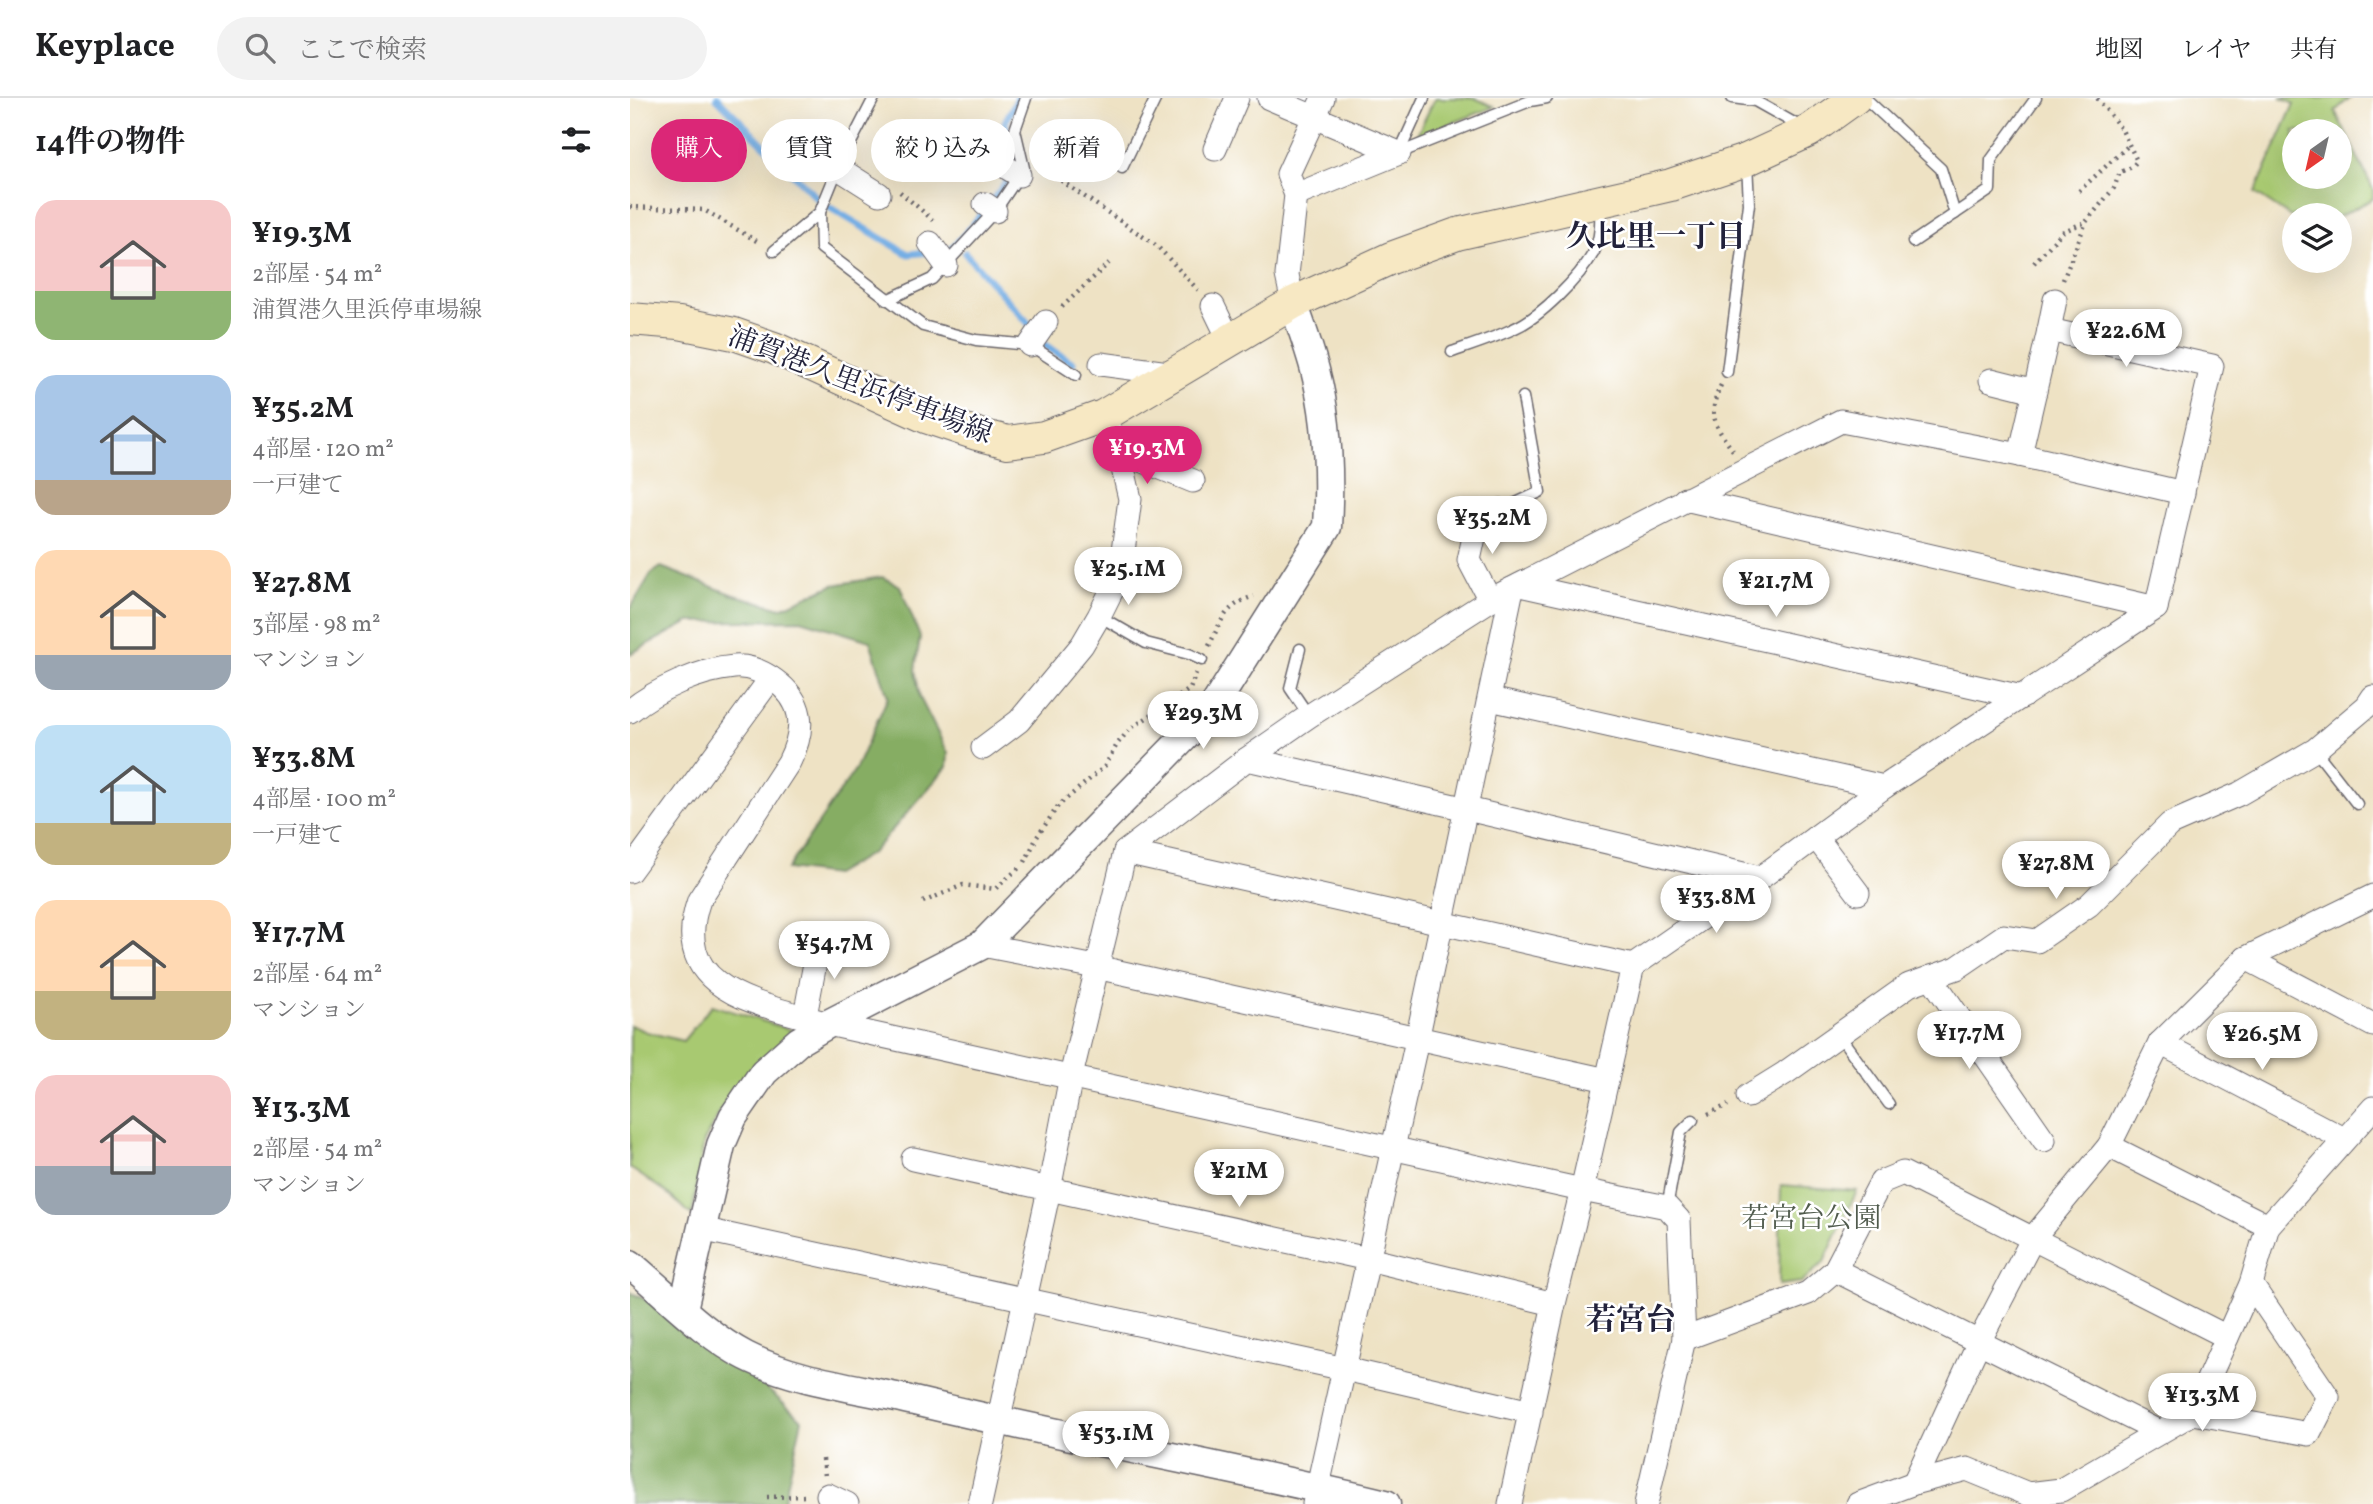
<!DOCTYPE html>
<html lang="ja">
<meta charset="utf-8">
<style>
body{margin:0;font-family:Vollkorn,"Noto Serif JP",serif;background:#f2f2f2;color:#202124;height:100vh;display:flex;flex-direction:column;font-size:26px;white-space:nowrap}
*{box-sizing:border-box;margin:0}
p{font-size:23px;color:#757577}
.icon{flex:none;width:38px;height:38px;fill:none;stroke:currentColor;stroke-width:2;stroke-linecap:round;stroke-linejoin:round}
.map{position:relative;flex:1;overflow:hidden}
.drawer{display:flex;flex-direction:column;background:#fff;width:630px}
.drawer>*{flex:none}
.hud{position:absolute;left:21px;top:21px;width:665px;height:63px;display:flex;gap:14px}
.needle{width:46px;rotate:214deg}
.buttons{position:absolute;left:1652px;top:21px;display:grid;gap:14px}
.buttons a{display:grid;place-items:center;width:70px;height:70px;border-radius:50%;background:#fff;box-shadow:0 7px 28px #0002;font-size:35px}
.price{position:absolute;translate:-50% -60px;padding:0 16px;border-radius:24px;background:#fff;color:#222;font-size:23px;line-height:46px;filter:drop-shadow(0 2px 4px #0008)}
.price::after{content:'';position:absolute;left:50%;top:42px;width:21px;height:16px;margin-left:-10px;background:inherit;clip-path:polygon(0 0,100% 0,50% 100%)}
.price.selected{background:#db2777;color:#fff}
ul{padding:0;list-style:none}
li{display:flex;align-items:center;gap:21px;height:175px;padding:0 35px}
li span{display:grid;place-items:center;flex:none;width:196px;height:140px;border-radius:21px;color:#555}
li>.icon{margin-inline-start:auto}
span .icon{width:84px;height:84px;fill:#fffc;stroke-width:1}
li b{font-size:30px}
h2{display:flex;justify-content:space-between;align-items:center;height:84px;padding:0 35px;font-size:30px}
.chip{padding:0 24px;border-radius:32px;background:#fff;box-shadow:0 7px 28px #0002;font-size:24px;line-height:63px}
.chip.selected{background:#db2777;color:#fff}
header{display:flex;align-items:center;gap:42px;box-sizing:border-box;height:98px;padding:0 35px;background:#fff;border-bottom:2px solid #e0e0e0}
header strong{font-size:33px}
nav{display:flex;gap:38px;margin-inline-start:auto;font-size:24px}
.search{width:490px;height:63px;background:#f2f2f2;display:flex;align-items:center;gap:18px;box-sizing:border-box;padding:0 24px;border-radius:38px;color:#757577;font-size:26px}
main{display:flex;flex:1;min-height:0}
.map>svg:first-child{display:block}
.green{fill:#a8c971;stroke:#657656;stroke-width:2;fill-rule:evenodd}
.forest{fill:#86ad63;stroke:#54684f;stroke-width:2}
.lines{fill:none;stroke-linecap:round;stroke-linejoin:round}
.stream{stroke:#73ade4;stroke-width:7}
.service-casing{stroke:#69656b;stroke-width:13}
.minor-casing{stroke:#69656b;stroke-width:25}
.tertiary-casing{stroke:#69656b;stroke-width:31}
.secondary-casing{stroke:#69656b;stroke-width:34}
.path{stroke:#69656b;stroke-width:4.5;stroke-dasharray:2 5;stroke-linecap:butt}
.service{stroke:#fff;stroke-width:10}
.minor{stroke:#fff;stroke-width:23}
.tertiary{stroke:#fff;stroke-width:28}
.secondary{stroke:#f7e8c3;stroke-width:32}
.labels{text-anchor:middle;dominant-baseline:central;stroke-width:5;stroke-linejoin:round;paint-order:stroke}
.street-label{font-size:28px;fill:#22223b;stroke:#fff}
.park-label{font-size:28px;fill:#515c4e;stroke:#fff}
.neighbourhood-label{font-size:30px;font-weight:bold;fill:#22223b;stroke:#fff}
</style>
<header>
<strong>Keyplace</strong>
<div class="search"><svg class="icon" aria-label="search" viewBox="0 0 24 24"><circle cx="10" cy="10" r="6"/><path d="M15 15l6 6"/></svg>ここで検索</div>
<nav><a>地図</a><a>レイヤ</a><a>共有</a></nav>
</header>
<main>
<section class="drawer">
<h2>14件の物件<svg class="icon" aria-label="filters" viewBox="0 0 24 24"><path d="M4 7h16M4 17h16"/><circle cx="9" cy="7" r="2"/><circle cx="15" cy="17" r="2"/></svg></h2>
<ul>
<li><span style="background:linear-gradient(#f6c9c9 65%,#8fb573 0)"><svg class="icon" aria-label="home" viewBox="0 0 24 24"><path d="M3 11l9-7 9 7M6 9v11h12V9"/></svg></span><div><b>¥19.3M</b><p>2部屋 · 54 m²</p><p>浦賀港久里浜停車場線</p></div></li>
<li><span style="background:linear-gradient(#a9c7e8 75%,#b9a48a 0)"><svg class="icon" aria-label="home" viewBox="0 0 24 24"><path d="M3 11l9-7 9 7M6 9v11h12V9"/></svg></span><div><b>¥35.2M</b><p>4部屋 · 120 m²</p><p>一戸建て</p></div></li>
<li><span style="background:linear-gradient(#ffd9b3 75%,#9aa5b1 0)"><svg class="icon" aria-label="home" viewBox="0 0 24 24"><path d="M3 11l9-7 9 7M6 9v11h12V9"/></svg></span><div><b>¥27.8M</b><p>3部屋 · 98 m²</p><p>マンション</p></div></li>
<li><span style="background:linear-gradient(#bfe0f5 70%,#c2b280 0)"><svg class="icon" aria-label="home" viewBox="0 0 24 24"><path d="M3 11l9-7 9 7M6 9v11h12V9"/></svg></span><div><b>¥33.8M</b><p>4部屋 · 100 m²</p><p>一戸建て</p></div></li>
<li><span style="background:linear-gradient(#ffd9b3 65%,#c2b280 0)"><svg class="icon" aria-label="home" viewBox="0 0 24 24"><path d="M3 11l9-7 9 7M6 9v11h12V9"/></svg></span><div><b>¥17.7M</b><p>2部屋 · 64 m²</p><p>マンション</p></div></li>
<li><span style="background:linear-gradient(#f6c9c9 65%,#9aa5b1 0)"><svg class="icon" aria-label="home" viewBox="0 0 24 24"><path d="M3 11l9-7 9 7M6 9v11h12V9"/></svg></span><div><b>¥13.3M</b><p>2部屋 · 54 m²</p><p>マンション</p></div></li>
</ul>
</section>
<div class="map">
<svg width="1743" height="1406" viewBox="0 0 1743 1406">
<rect width="100%" height="100%" fill="#fff"/>
<filter id="ink" filterUnits="userSpaceOnUse"><feTurbulence type="fractalNoise" baseFrequency=".0143" numOctaves="2"/><feDisplacementMap in="SourceGraphic" scale="14" xChannelSelector="R" yChannelSelector="G"/><feConvolveMatrix kernelMatrix="1 2 1 2 8 2 1 2 1" color-interpolation-filters="sRGB"/></filter>
<filter id="wash" filterUnits="userSpaceOnUse"><feTurbulence type="fractalNoise" baseFrequency=".00686" numOctaves="4" result="noise"/><feDisplacementMap in="SourceGraphic" scale="28" xChannelSelector="R" yChannelSelector="G"/><feGaussianBlur stdDeviation="1.57" result="paint"/><feColorMatrix in="noise" values="0 0 0 0 0 0 0 0 0 0 0 0 0 0 0 0 0 1.4 0 .05"/><feComposite in="paint" operator="in"/></filter>
<g filter="url(#wash)">
<rect width="100%" height="100%" fill="#eee2c4"/>
<g class="green">
<path d="M 805,0 L 845,0 L 864,9 L 786,39 Z"/>
<path d="M 1651,0 L 1720,0 L 1705,13 L 1743,91 L 1743,101 L 1710,118 L 1664,117 L 1664,121 L 1625,95 L 1664,6 ZM 1710,33 L 1710,79 L 1664,79 L 1664,33 Z"/>
<path d="M 82,907 L 167,934 L 102,992 L 74,1043 L 62,1117 L 36,1094 L 0,1070 L 0,927 L 17,934 L 53,943 Z"/>
<path d="M 1151,1087 L 1227,1093 L 1194,1164 L 1172,1184 L 1149,1187 Z"/>
</g>
<g class="forest">
<path d="M 31,469 L 101,496 L 151,510 L 203,487 L 252,479 L 270,488 L 290,539 L 285,572 L 290,600 L 318,655 L 317,669 L 243,754 L 204,777 L 157,771 L 226,670 L 258,599 L 240,543 L 171,522 L 59,524 L 0,556 L 0,511 L 21,476 Z"/>
<path d="M 0,1194 L 20,1204 L 126,1281 L 172,1322 L 153,1406 L 0,1406 Z"/>
</g>
<g class="lines">
<g class="stream">
<path d="M 87,0 L 190,103"/>
<path d="M 199,109 L 278,156 L 300,154"/>
<path d="M 312,155 L 316,156 C 342,130 363,102 385,72 L 375,24 L 388,0"/>
<path d="M 335,155 L 399,226"/>
<path d="M 410,244 L 443,265"/>
</g>
</g>
</g>
<g filter="url(#ink)">
<g class="lines">
<g class="service-casing">
<g id="service">
<path d="M 244,0 L 208,70 L 190,114 L 191,150 L 293,228 L 346,242 L 400,247 L 446,277"/>
<path d="M 1102,0 L 1125,3 L 1173,30"/>
<path d="M 1235,0 L 1311,71 L 1325,116"/>
<path d="M 769,55 L 900,3 L 917,0"/>
<path d="M 769,55 L 794,0"/>
<path d="M 492,70 L 526,0"/>
<path d="M 1283,144 L 1360,92 L 1361,62 L 1406,0"/>
<path d="M 144,153 L 190,114"/>
<path d="M 257,202 L 302,181 L 365,113 L 394,70 L 385,32 L 396,0"/>
<path d="M 822,254 C 842,247 864,240 883,231 C 911,219 949,180 964,154 C 971,139 971,122 970,106"/>
<path d="M 1097,274 L 1119,106 L 1117,65"/>
<path d="M 871,412 L 910,394 L 893,299"/>
<path d="M 469,518 L 516,545 L 559,556 L 572,562"/>
<path d="M 670,551 L 660,590 L 679,618"/>
<path d="M 1685,652 L 1727,706"/>
<path d="M 1209,937 L 1259,1006"/>
<path d="M 1037,1109 L 1051,1034 L 1063,1022"/>
</g>
</g>
<g class="minor-casing">
<g id="minor">
<path d="M 639,0 L 769,55"/>
<path d="M 585,51 L 607,0"/>
<path d="M 208,70 L 249,96"/>
<path d="M 379,71 L 389,77"/>
<path d="M 666,97 L 769,55"/>
<path d="M 355,106 L 365,113"/>
<path d="M 300,145 L 316,167"/>
<path d="M 663,205 L 657,177 L 666,97 L 658,76 L 693,0"/>
<path d="M 583,208 L 599,241"/>
<path d="M 1419,232 L 1425,202"/>
<path d="M 400,247 L 416,224"/>
<path d="M 471,266 L 546,276"/>
<path d="M 1361,282 L 1405,293"/>
<path d="M 489,353 L 563,383"/>
<path d="M 1055,401 L 1526,510"/>
<path d="M 890,487 L 1392,599"/>
<path d="M 860,502 L 839,462 L 846,430 L 871,412"/>
<path d="M 860,601 L 1254,689"/>
<path d="M 0,613 C 27,591 69,572 104,569 C 130,567 164,590 169,617 C 172,633 166,650 159,664 L 69,802 C 37,895 134,906 198,926 L 952,1092 L 924,1206 L 880,1406"/>
<path d="M 353,650 L 389,623 L 452,547 L 469,518 L 490,476 L 500,401 L 489,353 L 473,318"/>
<path d="M 617,661 L 837,711 L 1130,780"/>
<path d="M 1186,739 L 1228,795"/>
<path d="M 495,754 L 1003,868"/>
<path d="M 0,773 L 141,580"/>
<path d="M 352,847 L 466,869 L 977,982"/>
<path d="M 1616,860 L 1743,927"/>
<path d="M 1301,879 L 1414,1042"/>
<path d="M 175,918 L 190,839"/>
<path d="M 1530,945 L 1714,1041"/>
<path d="M 1118,998 L 1155,975 L 1279,887 L 1327,870 L 1374,838 L 1407,843 L 1459,807 L 1540,726 L 1609,696 L 1685,652 L 1737,608 L 1743,599"/>
<path d="M 1479,1048 L 1638,1128"/>
<path d="M 283,1061 L 738,1161 L 924,1206"/>
<path d="M 71,1131 L 715,1271 L 901,1314"/>
<path d="M 1205,1172 L 1529,1334"/>
<path d="M 1054,1241 L 1178,1195 L 1205,1172 L 1251,1084 L 1273,1075 L 1597,1239"/>
<path d="M 1563,1315 L 1679,1336 L 1698,1299 L 1621,1186"/>
<path d="M 1284,1385 L 1349,1244 L 1403,1140 L 1479,1048 L 1530,945 L 1616,860 L 1743,798"/>
<path d="M 198,1397 L 217,1406"/>
<path d="M 350,1406 L 419,1092 L 441,978 L 495,754 L 617,661 L 679,618 L 860,502 L 1211,323 L 1390,357 L 1553,395"/>
<path d="M 684,1406 L 787,942 L 882,491"/>
<path d="M 1016,1406 L 1054,1241 L 1049,1122 L 1037,1109 L 952,1092 L 1003,868 L 1130,780 L 1254,689 L 1526,510 L 1582,268 L 1419,232 L 1390,357"/>
<path d="M 1228,1406 L 1284,1385 L 1337,1371 L 1398,1396 L 1431,1392 L 1563,1315 L 1621,1186 L 1638,1128 L 1743,1010"/>
</g>
</g>
<g class="tertiary-casing">
<g id="tertiary">
<path d="M 0,1166 C 35,1195 76,1238 116,1258 C 165,1283 230,1290 284,1303 C 441,1341 599,1368 756,1406"/>
<path d="M 53,1211 L 91,1047 L 103,1019 L 134,974 L 169,943 L 198,926 L 352,847 L 582,611 L 697,429 C 700,378 698,322 685,272 C 679,250 671,227 663,205"/>
</g>
</g>
<g class="secondary-casing">
<path id="secondary" d="M 0,221 L 49,225 L 104,236 L 144,250 L 296,319 L 347,336 L 378,344 L 414,339 L 473,318 L 663,205 L 761,160 L 827,136 L 1041,87 L 1116,62 L 1179,33 L 1225,0"/>
</g>
<g class="path">
<path d="M 408,67 L 527,148 L 568,192"/>
<path d="M 1449,93 L 1500,46"/>
<path d="M 270,94 L 303,122"/>
<path d="M 0,109 L 74,112 L 130,145"/>
<path d="M 1404,165 L 1432,134 L 1455,124"/>
<path d="M 1433,182 L 1456,124 L 1484,90 L 1490,74 L 1502,69 L 1507,63 L 1492,32 L 1467,0"/>
<path d="M 432,209 L 479,165"/>
<path d="M 1091,287 C 1076,318 1086,329 1104,354"/>
<path d="M 579,548 C 592,522 594,508 624,498"/>
<path d="M 395,764 L 407,739 L 428,708 L 474,669 L 488,645 L 500,631 L 560,591 L 566,575"/>
<path d="M 293,804 L 333,787 L 365,791 L 389,770"/>
<path d="M 1078,1016 L 1098,1007"/>
<path d="M 193,1361 L 195,1378"/>
<path d="M 137,1399 L 178,1398"/>
</g>
<use href="#service" class="service"/>
<use href="#minor" class="minor"/>
<use href="#tertiary" class="tertiary"/>
<use href="#secondary" class="secondary"/>
</g>
</g>
<g class="labels">
<g class="street-label">
<text transform="translate(230 288) rotate(21)">浦賀港久里浜停車場線</text>
</g>
<g class="park-label">
<text x="1181" y="1121">若宮台公園</text>
</g>
<g class="neighbourhood-label">
<text x="1026" y="140">久比里一丁目</text>
<text x="1001" y="1223">若宮台</text>
</g>
</g>
</svg>
<div class="buttons">
<a><svg class="needle" viewBox="-14 -14 28 28"><path d="M0-13l5 13h-10z" fill="#e53935"/><path d="M0 13l5-13h-10z" fill="#757577"/></svg></a>
<a><svg class="icon" aria-label="layers" viewBox="0 0 24 24"><path d="M12 4l9 5-9 5-9-5zM3 14l9 5 9-5"/></svg></a>
</div>
<b class="price" style="left:1496px;top:271px">¥22.6M</b>
<b class="price selected" style="left:517px;top:388px">¥19.3M</b>
<b class="price" style="left:862px;top:458px">¥35.2M</b>
<b class="price" style="left:498px;top:509px">¥25.1M</b>
<b class="price" style="left:1146px;top:521px">¥21.7M</b>
<b class="price" style="left:573px;top:653px">¥29.3M</b>
<b class="price" style="left:1426px;top:803px">¥27.8M</b>
<b class="price" style="left:1086px;top:837px">¥33.8M</b>
<b class="price" style="left:204px;top:883px">¥54.7M</b>
<b class="price" style="left:1339px;top:973px">¥17.7M</b>
<b class="price" style="left:1632px;top:974px">¥26.5M</b>
<b class="price" style="left:609px;top:1111px">¥21M</b>
<b class="price" style="left:1572px;top:1335px">¥13.3M</b>
<b class="price" style="left:486px;top:1373px">¥53.1M</b>
<div class="hud">
<a class="chip selected">購入</a>
<a class="chip">賃貸</a>
<a class="chip">絞り込み</a>
<a class="chip">新着</a>
</div>
</div>
</main>
